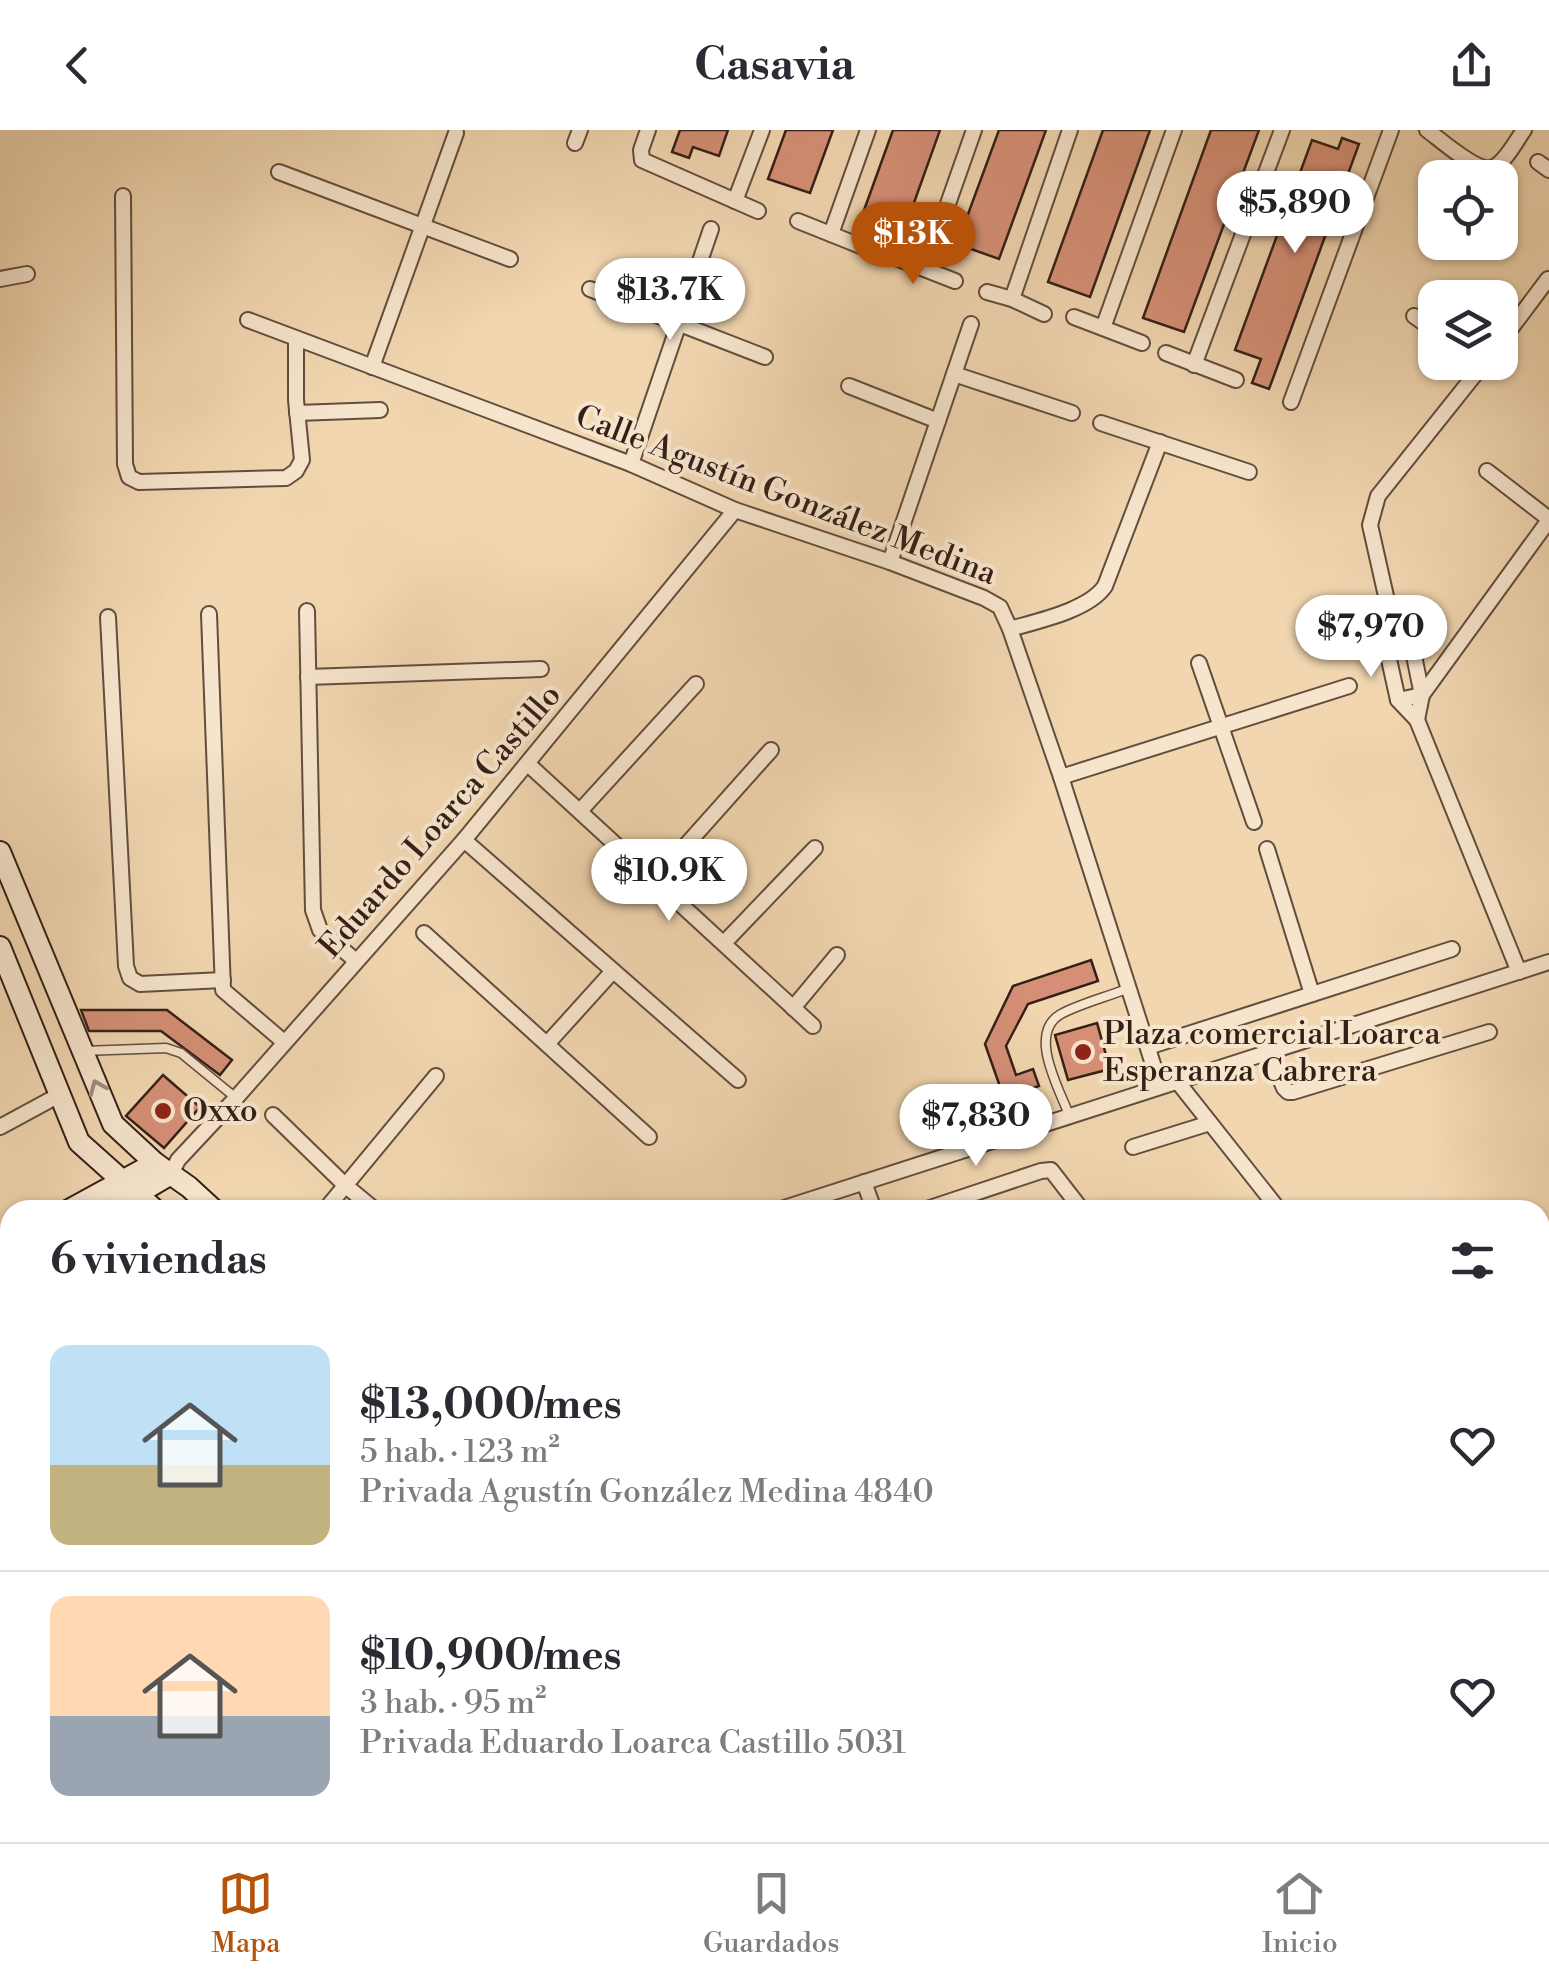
<!DOCTYPE html>
<html lang="es">
<meta charset="utf-8">
<style>
body{margin:0;font-family:"Libre Bodoni",serif;background:#f2f2f3;color:#2b2b33;height:100vh;display:flex;flex-direction:column;font-size:38px;white-space:nowrap}
*{box-sizing:border-box;margin:0}
p{font-size:32px;color:#7c7c81}
.icon{flex:none;width:55px;height:55px;fill:none;stroke:currentColor;stroke-width:2;stroke-linecap:round;stroke-linejoin:round}
.map{position:relative;flex:1;overflow:hidden}
.side{position:absolute;left:0px;top:1070px;width:1550px;height:642px;display:flex;flex-direction:column;background:#fff;border-radius:30px 30px 0 0;box-shadow:0 2px 8px #0004}
.side>*{flex:none}
.buttons{position:absolute;left:1418px;top:30px;display:grid;gap:20px}
.buttons a{display:grid;place-items:center;width:100px;height:100px;border-radius:20px;background:#fff;box-shadow:0 2px 8px #0004;font-size:50px}
.price{position:absolute;translate:-50% -85px;padding:0 22px;border-radius:35px;background:#fff;color:#222;font-size:32px;line-height:65px;filter:drop-shadow(0 2px 5px #0008)}
.price::after{content:'';position:absolute;left:50%;top:60px;width:30px;height:22px;margin-left:-15px;background:inherit;clip-path:polygon(0 0,100% 0,50% 100%)}
.price.selected{background:#b45309;color:#fff}
ul{padding:0;list-style:none}
li{display:flex;align-items:center;gap:30px;height:250px;padding:0 50px}
li+li{border-top:2px solid #e1e1e2}
li span{display:grid;place-items:center;flex:none;width:280px;height:200px;border-radius:20px;color:#555}
li>.icon{margin-inline-start:auto}
span .icon{width:120px;height:120px;fill:#fffc;stroke-width:1}
li b{font-size:42px}
h2{display:flex;justify-content:space-between;align-items:center;height:120px;padding:0 50px;font-size:42px}
header{display:flex;justify-content:space-between;align-items:center;height:130px;padding:0 50px;background:#fff;font-size:45px;font-weight:700}
.tabs{display:flex;justify-content:space-around;align-items:center;height:140px;border-top:2px solid #e1e1e2;background:#fff;font-size:28px;color:#7c7c81}
.tabs a{display:grid;justify-items:center;gap:5px}
.tabs .selected{color:#b45309}
.map>svg:first-child{display:block}
.building{fill:#d58f76;stroke:#341f17;stroke-width:2.5}
.lines{fill:none;stroke-linecap:round;stroke-linejoin:round}
.lane-casing{stroke:#634d3d;stroke-width:11}
.street-casing{stroke:#634d3d;stroke-width:18}
.secondary-casing{stroke:#341f17;stroke-width:24}
.lane{stroke:#f6e4cc;stroke-width:8}
.street{stroke:#f6e4cc;stroke-width:14}
.secondary{stroke:#f6e4cc;stroke-width:20}
.oneway{stroke:#9f8b7b}
.poi-dot{fill:#8f2418;stroke:#f6e4cc;stroke-width:4}
.labels{text-anchor:middle;dominant-baseline:central;stroke-width:8;stroke-linejoin:round;paint-order:stroke}
.street-label{font-size:32px;fill:#341f17;stroke:#f6e4cc}
.poi-label{font-size:32px;fill:#341f17;stroke:#f6e4cc;text-anchor:start}
</style>
<header><svg class="icon" aria-label="back" viewBox="0 0 24 24"><path d="M15 5l-7 7 7 7"/></svg>Casavia<svg class="icon" aria-label="share" viewBox="0 0 24 24"><path d="M12 15V3M7 8l5-5 5 5M5 13v7h14v-7"/></svg></header>
<div class="map">
<svg width="1549" height="1712" viewBox="0 0 1549 1712">
<rect width="100%" height="100%" fill="#f1d6b0"/>
<filter id="stains"><feTurbulence type="fractalNoise" baseFrequency=".002" numOctaves="4"/><feColorMatrix values="0 0 0 0 .2 0 0 0 0 .09 0 0 0 0 .02 0 0 0 .5 -.17"/></filter>
<radialGradient id="worn" r=".72"><stop offset=".6" stop-color="#630" stop-opacity="0"/><stop offset="1" stop-color="#630" stop-opacity=".3"/></radialGradient>
<g class="building">
<path d="M 680,0 L 728,0 L 719,26 L 693,17 L 689,28 L 672,22 Z"/>
<path d="M 786,0 L 833,0 L 810,63 L 768,49 Z"/>
<path d="M 893,0 L 940,0 L 905,98 L 863,83 Z"/>
<path d="M 999,0 L 1046,0 L 999,129 L 957,114 Z"/>
<path d="M 1103,0 L 1150,0 L 1090,167 L 1048,152 Z"/>
<path d="M 1211,0 L 1259,0 L 1184,202 L 1143,188 Z"/>
<path d="M 1342,8 L 1359,14 L 1269,259 L 1252,253 L 1261,229 L 1235,220 L 1312,10 L 1338,19 Z"/>
<path d="M 1091,830 L 1098,851 L 1028,874 L 1006,916 L 1016,945 L 1033,939 L 1039,956 L 1004,968 L 985,914 L 1013,856 Z"/>
<path d="M 81,880 L 167,880 L 232,930 L 220,945 L 161,901 L 89,901 Z"/>
<path d="M 1097,893 L 1110,939 L 1068,950 L 1055,905 Z"/>
<path d="M 163,945 L 200,977 L 164,1018 L 126,986 Z"/>
</g>
<g class="lines">
<g class="lane-casing">
<g id="lane">
<path d="M 83,921 L 166,918 L 181,923 L 236,968"/>
<path d="M 1069,985 C 1059,958 1027,903 1061,884 C 1082,873 1107,867 1129,858"/>
</g>
</g>
<g class="street-casing">
<g id="street">
<path d="M 648,0 L 641,20 L 642,30 L 758,81"/>
<path d="M 1427,0 C 1441,10 1479,45 1494,37 C 1506,31 1516,11 1524,0"/>
<path d="M 575,13 L 580,0"/>
<path d="M 1538,32 L 1549,40"/>
<path d="M 279,42 L 510,129"/>
<path d="M 123,66 L 125,334 L 129,347 L 139,352 L 286,348 L 296,341 L 302,330 L 296,270 L 296,210"/>
<path d="M 735,71 L 762,0"/>
<path d="M 798,91 L 863,117"/>
<path d="M 831,104 L 868,0"/>
<path d="M 886,124 L 955,151"/>
<path d="M 925,139 L 974,0"/>
<path d="M 0,149 L 27,144"/>
<path d="M 590,159 L 765,227"/>
<path d="M 987,162 L 1012,169 L 1044,184"/>
<path d="M 1012,169 L 1070,0"/>
<path d="M 1414,186 L 1435,201"/>
<path d="M 1074,187 L 1142,213"/>
<path d="M 248,190 L 631,334 L 735,380 L 890,432 L 984,468 L 1000,477 L 1010,499 L 1061,647 L 1160,956"/>
<path d="M 1103,198 L 1174,0"/>
<path d="M 1500,213 L 1548,149"/>
<path d="M 1166,223 L 1236,250"/>
<path d="M 1485,232 L 1378,366 L 1370,395 L 1392,493 L 1386,516 L 1398,570 L 1417,590 L 1519,842"/>
<path d="M 1194,235 L 1282,0"/>
<path d="M 372,237 L 456,3"/>
<path d="M 954,244 L 1072,283"/>
<path d="M 849,256 L 938,291"/>
<path d="M 1291,272 L 1391,0"/>
<path d="M 297,283 L 380,280"/>
<path d="M 1101,293 L 1249,342"/>
<path d="M 631,334 L 711,99"/>
<path d="M 1487,341 L 1549,389"/>
<path d="M 890,432 L 971,194"/>
<path d="M 307,481 L 313,780 L 320,800 L 356,831"/>
<path d="M 209,484 L 223,860 L 284,912"/>
<path d="M 108,487 L 126,836 L 130,848 L 140,854 L 223,850"/>
<path d="M 1392,493 L 1411,511 L 1422,565 L 1417,590"/>
<path d="M 1010,499 C 1038,491 1089,480 1105,456 L 1160,312"/>
<path d="M 1199,533 L 1254,692"/>
<path d="M 308,547 L 541,539"/>
<path d="M 1398,570 L 1422,565 L 1549,390"/>
<path d="M 528,634 L 813,896"/>
<path d="M 1061,647 L 1349,556"/>
<path d="M 580,681 L 696,554"/>
<path d="M 464,710 L 738,950"/>
<path d="M 1267,719 L 1312,864"/>
<path d="M 654,751 L 771,620"/>
<path d="M 424,803 L 649,1007"/>
<path d="M 724,813 L 815,718"/>
<path d="M 793,878 L 837,825"/>
<path d="M 547,914 L 613,841"/>
<path d="M 1148,917 L 1452,819"/>
<path d="M 1268,921 L 1284,958 L 1288,962 L 1293,962 L 1489,902"/>
<path d="M 1177,951 L 1279,1080"/>
<path d="M 273,985 L 346,1056 L 375,1080"/>
<path d="M 0,997 L 61,964"/>
<path d="M 1133,1017 L 1210,993"/>
<path d="M 171,1044 L 178,1030 L 236,968 L 464,710 L 735,380"/>
<path d="M 864,1052 L 874,1080"/>
<path d="M 325,1080 L 436,946"/>
<path d="M 778,1080 L 1549,832"/>
<path d="M 924,1080 L 1041,1041 L 1051,1040 L 1082,1080"/>
<path d="M 1540,1216 L 1549,1227"/>
<path d="M 1540,1256 L 1549,1249"/>
<path d="M 1540,1460 L 1549,1470"/>
<path d="M 0,1507 L 10,1505"/>
<path d="M 0,1615 L 10,1611"/>
<path d="M 1131,1702 L 1143,1712"/>
<path d="M 1328,1702 L 1337,1712"/>
</g>
</g>
<g class="secondary-casing">
<g id="secondary">
<path d="M 0,722 L 113,994 L 155,1033 L 189,1057 L 214,1080"/>
<path d="M 0,817 L 79,1012 L 155,1080"/>
<path d="M 69,1080 L 155,1033"/>
<path d="M 110,1080 L 171,1044"/>
<path d="M 0,1119 L 10,1113"/>
<path d="M 0,1140 L 10,1134"/>
<path d="M 1540,1625 L 1549,1615"/>
<path d="M 1540,1663 L 1549,1654"/>
<path d="M 918,1702 L 929,1712"/>
<path d="M 1432,1712 L 1446,1702"/>
<path d="M 1478,1712 L 1490,1702"/>
</g>
</g>
<use href="#lane" class="lane"/>
<use href="#street" class="street"/>
<use href="#secondary" class="secondary"/>
</g>
<defs><path id="oneway-chevron" d="M-2-3.5L2.5 0L-2 3.5" fill="none" stroke-width="1.6" stroke-linecap="round" stroke-linejoin="round" transform="scale(2.5)"/></defs>
<use class="oneway" href="#oneway-chevron" transform="translate(97 957) rotate(-113)"/>
<g class="poi-dot">
<circle cx="1083" cy="922" r="10"/>
<circle cx="163" cy="981" r="10"/>
</g>
<g class="labels">
<g class="street-label">
<text transform="translate(786 365) rotate(21)">Calle Agustín González Medina</text>
<text transform="translate(440 691) rotate(-49)">Eduardo Loarca Castillo</text>
</g>
<g class="poi-label">
<text x="1103" y="904">Plaza comercial Loarca<tspan x="1103" dy="37">Esperanza Cabrera</tspan></text>
<text x="183" y="981">Oxxo</text>
</g>
</g>
<rect width="100%" height="100%" filter="url(#stains)"/>
<rect width="100%" height="100%" fill="url(#worn)"/>
</svg>
<div class="buttons">
<a><svg class="icon" aria-label="locate" viewBox="0 0 24 24"><circle cx="12" cy="12" r="6"/><path d="M12 2v4M12 18v4M2 12h4M18 12h4"/></svg></a>
<a><svg class="icon" aria-label="layers" viewBox="0 0 24 24"><path d="M12 4l9 5-9 5-9-5zM3 14l9 5 9-5"/></svg></a>
</div>
<b class="price" style="left:1295px;top:126px">$5,890</b>
<b class="price selected" style="left:913px;top:157px">$13K</b>
<b class="price" style="left:670px;top:213px">$13.7K</b>
<b class="price" style="left:1371px;top:550px">$7,970</b>
<b class="price" style="left:669px;top:794px">$10.9K</b>
<b class="price" style="left:976px;top:1039px">$7,830</b>
<section class="side">
<h2>6 viviendas<svg class="icon" aria-label="filters" viewBox="0 0 24 24"><path d="M4 7h16M4 17h16"/><circle cx="9" cy="7" r="2"/><circle cx="15" cy="17" r="2"/></svg></h2>
<ul>
<li><span style="background:linear-gradient(#bfe0f5 60%,#c2b280 0)"><svg class="icon" aria-label="home" viewBox="0 0 24 24"><path d="M3 11l9-7 9 7M6 9v11h12V9"/></svg></span><div><b>$13,000/mes</b><p>5 hab. · 123 m²</p><p>Privada Agustín González Medina 4840</p></div><svg class="icon" aria-label="heart" viewBox="0 0 24 24"><path d="M12 20l-8-8c-3-5 5-10 8-4 3-6 11-1 8 4z"/></svg></li>
<li><span style="background:linear-gradient(#ffd9b3 60%,#9aa5b1 0)"><svg class="icon" aria-label="home" viewBox="0 0 24 24"><path d="M3 11l9-7 9 7M6 9v11h12V9"/></svg></span><div><b>$10,900/mes</b><p>3 hab. · 95 m²</p><p>Privada Eduardo Loarca Castillo 5031</p></div><svg class="icon" aria-label="heart" viewBox="0 0 24 24"><path d="M12 20l-8-8c-3-5 5-10 8-4 3-6 11-1 8 4z"/></svg></li>
</ul>
</section>
</div>
<nav class="tabs">
<a class="selected"><svg class="icon" aria-label="map" viewBox="0 0 24 24"><path d="M3 6l6-2 6 2 6-2v14l-6 2-6-2-6 2zM9 4v14M15 6v14"/></svg>Mapa</a>
<a><svg class="icon" aria-label="saved" viewBox="0 0 24 24"><path d="M7 4h10v16l-5-4-5 4z"/></svg>Guardados</a>
<a><svg class="icon" aria-label="home" viewBox="0 0 24 24"><path d="M3 11l9-7 9 7M6 9v11h12V9"/></svg>Inicio</a>
</nav>
